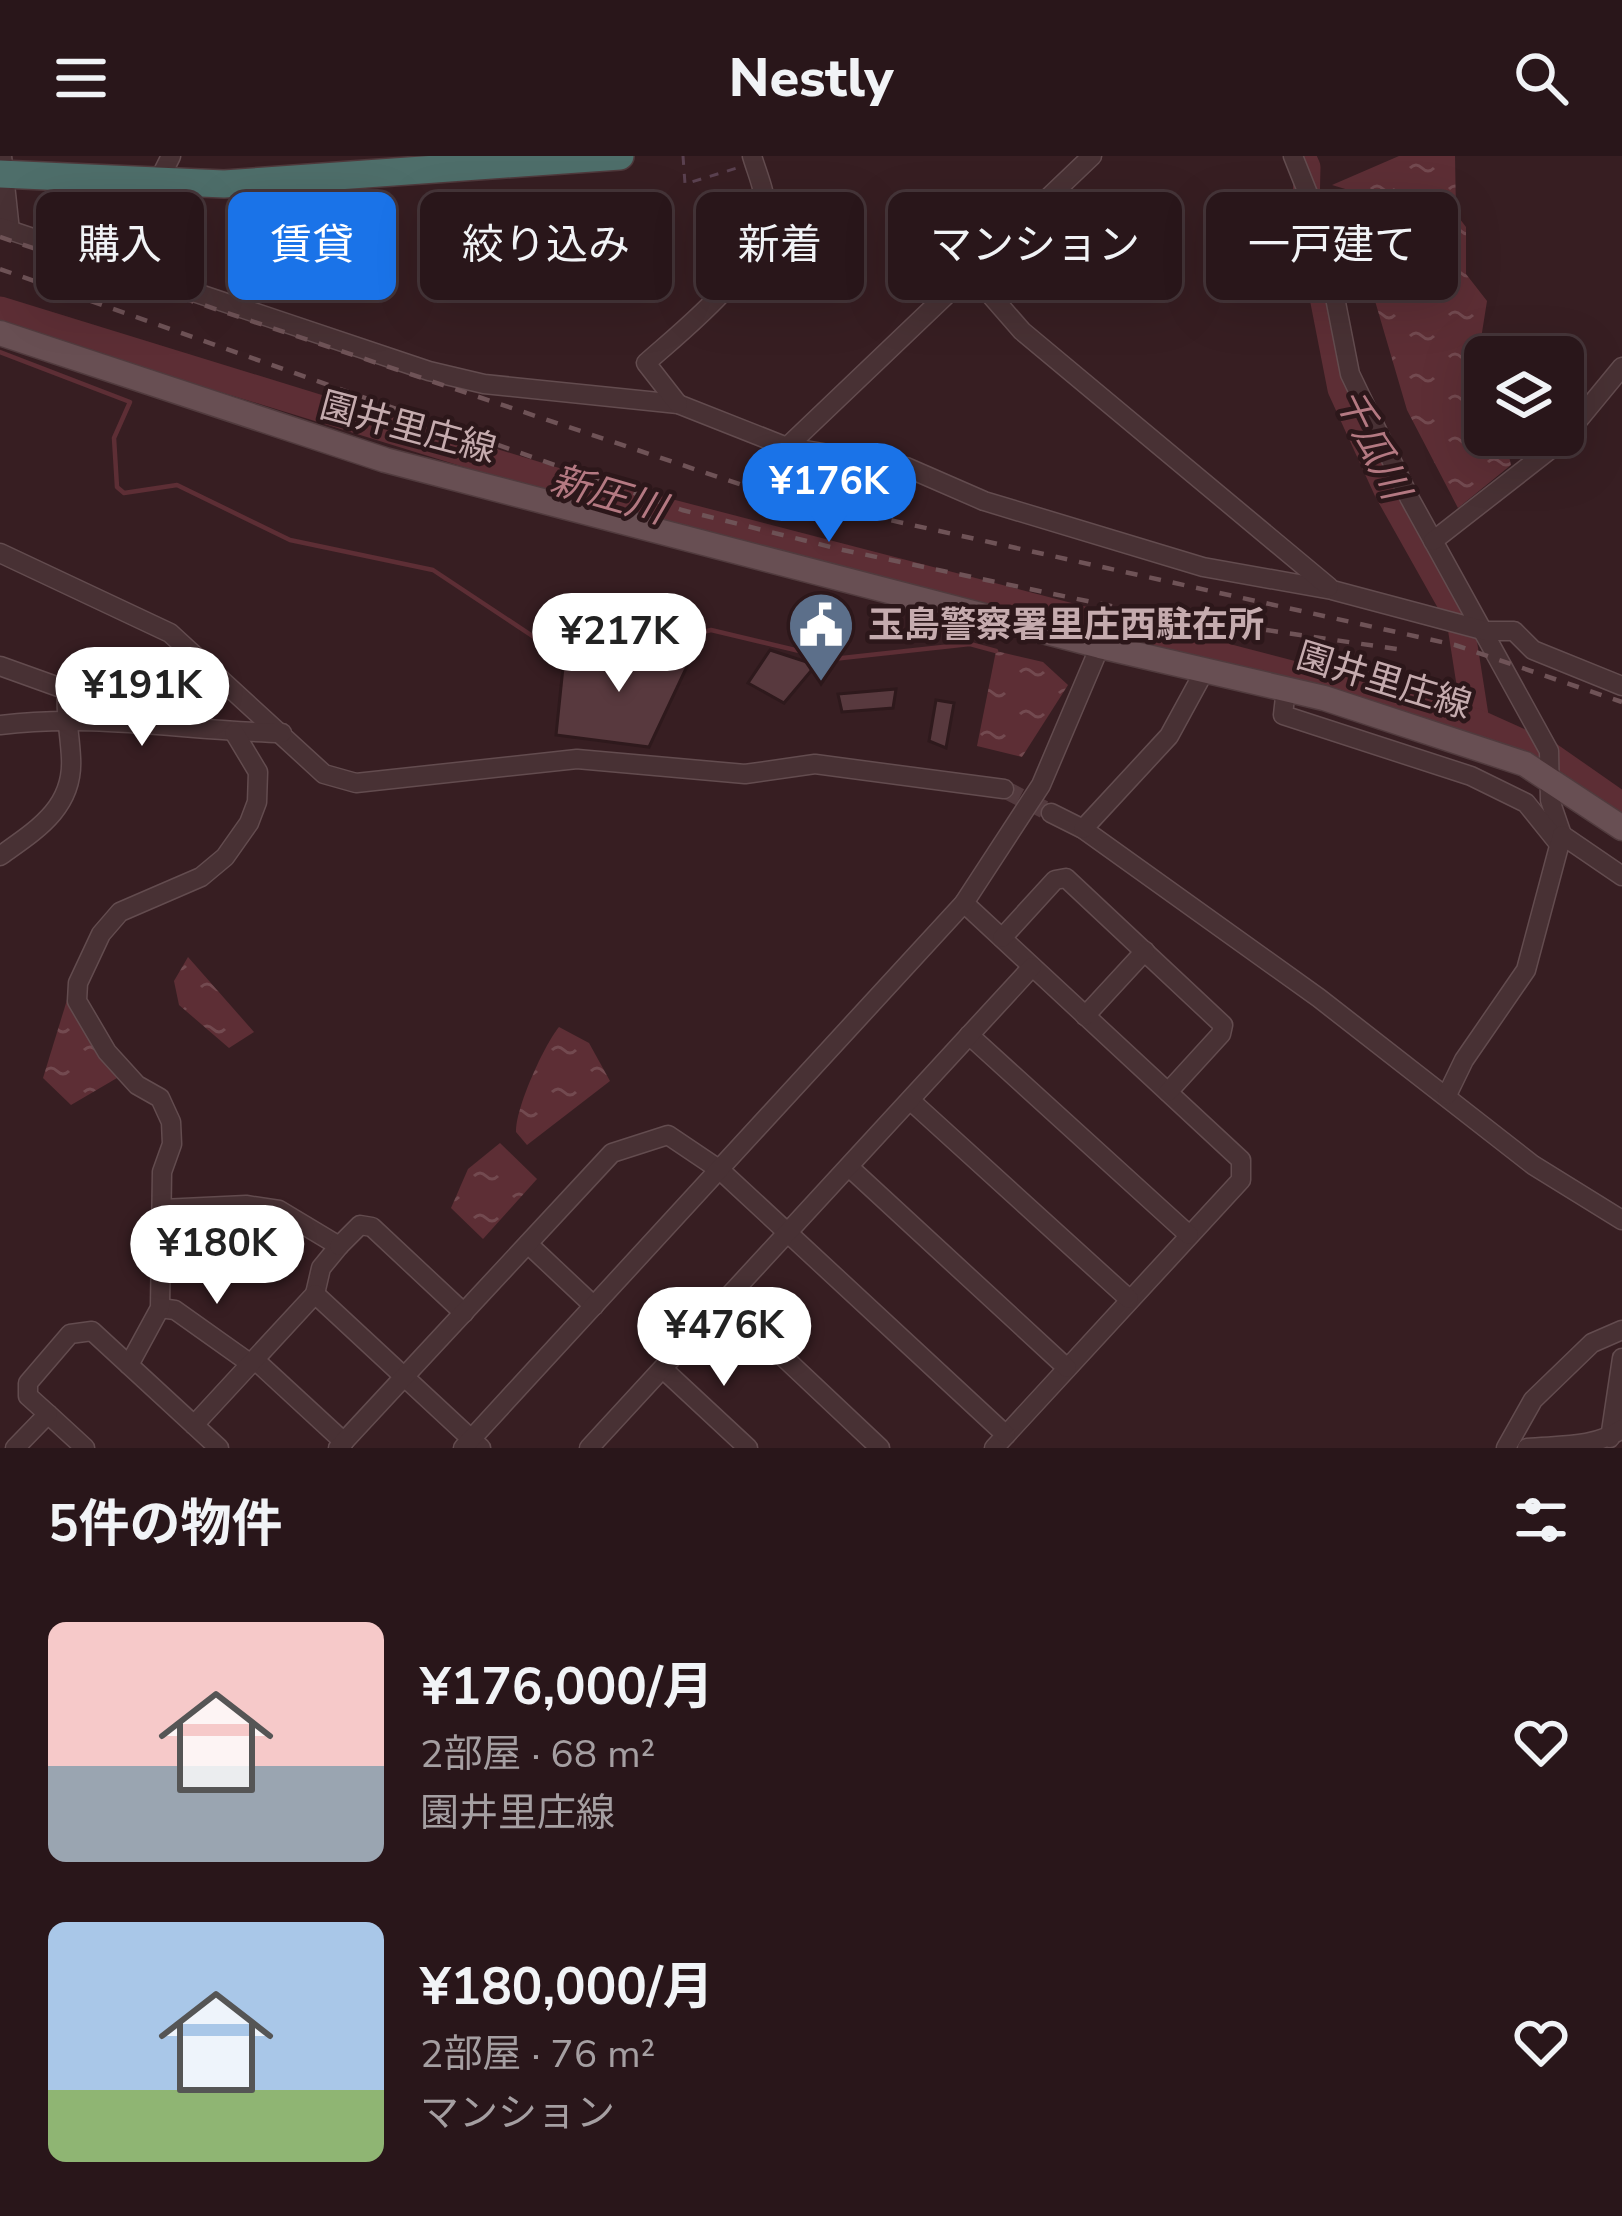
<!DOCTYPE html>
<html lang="ja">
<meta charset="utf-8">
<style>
body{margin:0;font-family:"Nunito Sans","Noto Sans JP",sans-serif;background:#311f23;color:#f1f3f6;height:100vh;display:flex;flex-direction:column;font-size:45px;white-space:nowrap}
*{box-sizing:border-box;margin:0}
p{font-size:39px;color:#a59fa2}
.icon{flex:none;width:66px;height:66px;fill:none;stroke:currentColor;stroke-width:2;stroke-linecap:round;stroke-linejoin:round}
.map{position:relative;height:1292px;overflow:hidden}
.sheet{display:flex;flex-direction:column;background:#29161a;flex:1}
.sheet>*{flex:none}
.guide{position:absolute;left:36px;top:36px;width:1551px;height:108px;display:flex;gap:24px}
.fabs{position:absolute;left:1464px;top:180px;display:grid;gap:24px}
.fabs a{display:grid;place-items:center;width:120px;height:120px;border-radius:18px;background:#29161a;box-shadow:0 12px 48px #0002,0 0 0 3px #453539;font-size:60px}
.price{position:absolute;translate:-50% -102px;padding:0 27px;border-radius:42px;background:#fff;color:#222;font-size:39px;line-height:78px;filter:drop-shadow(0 3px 6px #0008)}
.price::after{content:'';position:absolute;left:50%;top:72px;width:36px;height:27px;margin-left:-18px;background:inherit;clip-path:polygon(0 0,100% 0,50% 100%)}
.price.current{background:#1a73e8;color:#fff}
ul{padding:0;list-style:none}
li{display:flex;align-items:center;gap:36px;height:300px;padding:0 48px}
li span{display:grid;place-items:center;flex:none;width:336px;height:240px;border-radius:18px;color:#555}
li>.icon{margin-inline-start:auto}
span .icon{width:144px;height:144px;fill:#fffc;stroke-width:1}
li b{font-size:51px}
h2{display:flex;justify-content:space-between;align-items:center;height:144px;padding:0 48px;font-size:51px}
.chip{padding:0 42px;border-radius:18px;background:#29161a;box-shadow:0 12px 48px #0002,0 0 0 3px #453539;font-size:42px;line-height:108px}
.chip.current{background:#1a73e8;color:#fff}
header{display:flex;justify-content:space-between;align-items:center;height:156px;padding:0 48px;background:#29161a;font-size:54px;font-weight:800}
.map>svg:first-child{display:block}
.water{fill:url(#water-ripples)}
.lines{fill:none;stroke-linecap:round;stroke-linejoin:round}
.stream{stroke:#5d2e35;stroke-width:4.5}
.river{stroke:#5d2e35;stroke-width:27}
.building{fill:#58393e;stroke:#2e191c;stroke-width:3}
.minor-tunnel{stroke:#533a3e;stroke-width:18;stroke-dasharray:18 9;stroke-linecap:butt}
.minor-casing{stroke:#634c4f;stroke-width:21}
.major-casing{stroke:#513b3e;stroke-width:27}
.highway-casing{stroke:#4f393c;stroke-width:30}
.path{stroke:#5a4150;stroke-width:3;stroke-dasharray:9 9;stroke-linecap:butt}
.minor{stroke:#483134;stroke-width:18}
.major{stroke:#684f53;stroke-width:24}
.highway{stroke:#4e6e6a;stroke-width:27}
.rail{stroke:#6f5357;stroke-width:4.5;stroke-dasharray:12 12;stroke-linecap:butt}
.labels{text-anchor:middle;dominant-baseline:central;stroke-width:9;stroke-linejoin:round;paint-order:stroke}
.street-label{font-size:36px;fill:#c5abae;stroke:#2c171a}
.poi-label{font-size:36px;font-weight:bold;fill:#c5abae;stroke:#2c171a;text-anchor:start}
.water-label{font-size:39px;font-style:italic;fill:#b47982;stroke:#2c171a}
</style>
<header><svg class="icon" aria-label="menu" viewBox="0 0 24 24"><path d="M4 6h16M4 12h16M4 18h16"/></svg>Nestly<svg class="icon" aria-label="search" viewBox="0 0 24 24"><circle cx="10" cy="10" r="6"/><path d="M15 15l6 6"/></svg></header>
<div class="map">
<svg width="1622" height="1292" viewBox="0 0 1622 1292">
<defs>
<pattern id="water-ripples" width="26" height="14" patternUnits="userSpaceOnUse" patternTransform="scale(3)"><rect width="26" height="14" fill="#5d2e35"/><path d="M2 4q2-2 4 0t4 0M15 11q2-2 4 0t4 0" fill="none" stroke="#734a50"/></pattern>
</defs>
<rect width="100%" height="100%" fill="#371e22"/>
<g class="water">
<path d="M 1399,0 L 1455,0 L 1456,58 L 1466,71 L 1466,118 L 1487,145 L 1475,220 L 1485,239 L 1485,279 L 1504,279 L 1511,309 L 1458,352 L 1407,254 L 1363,104 L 1376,91 L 1354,69 L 1352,35 L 1332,29 Z"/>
<path d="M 996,495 L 1043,506 L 1068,529 L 1022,601 L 977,590 Z"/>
<path d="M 188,801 L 254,876 L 229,892 L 179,849 L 174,825 Z"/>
<path d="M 67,844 L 117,922 L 71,949 L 43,922 Z"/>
<path d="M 559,871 L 589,887 L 610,925 L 527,989 L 516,976 C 515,953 544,889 559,871 Z"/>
<path d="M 500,987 L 537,1023 L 483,1083 L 451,1052 L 468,1013 Z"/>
</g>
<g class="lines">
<path class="stream" d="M 0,196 L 130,246 L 114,282 L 117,331 L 124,337 L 177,329 L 290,384 L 433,414 L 555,495 L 615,498 L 711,474 L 833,503 L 970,488 L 996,495"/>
<g class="river">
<path d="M 1302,0 L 1307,11 L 1306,54 L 1341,233 L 1387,334 L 1460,464 L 1476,566"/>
<path d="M 0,154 L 591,336 L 1476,566 L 1549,599 L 1622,650"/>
</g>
</g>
<g class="building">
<path d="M 699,485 L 649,591 L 556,579 L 565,492 L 621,506 Z"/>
<path d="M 770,494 L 816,509 L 784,547 L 748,527 Z"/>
<path d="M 896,533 L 893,552 L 842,556 L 838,538 Z"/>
<path d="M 936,544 L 954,547 L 946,592 L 929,585 Z"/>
</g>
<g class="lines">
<path class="minor-tunnel" d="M 1004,633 L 1051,657"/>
<g class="minor-casing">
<g id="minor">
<path d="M 2,0 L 10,75"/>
<path d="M 1293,0 L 1321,70 L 1350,218 L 1410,343 L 1549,595 L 1550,644 L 1562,679"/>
<path d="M 0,71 L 429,215 L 484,228 L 678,248 L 787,291 L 906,311 L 984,345 L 1203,411 L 1332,434 L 1486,475 L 1514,475 L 1533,494 L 1622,530"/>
<path d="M 968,113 L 1022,175 L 1329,431"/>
<path d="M 143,119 L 157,28 L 171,0"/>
<path d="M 678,248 L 646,207 C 684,173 766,110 766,55 C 766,37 757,17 752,0"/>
<path d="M 787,291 L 1092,0"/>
<path d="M 1433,385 L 1561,285 L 1622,211"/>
<path d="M 0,397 L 170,477 L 324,618 L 356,627 L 577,603 L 745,618 L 815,608 L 1004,633"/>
<path d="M 0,510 L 67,534 C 65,559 70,578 71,602 C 74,652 35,675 0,700"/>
<path d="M 1286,532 L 1283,559 L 1471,620 L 1526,647 L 1559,688"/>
<path d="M 0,569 C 95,557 186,575 282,577"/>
<path d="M 1051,657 L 1083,673 L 1319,842 L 1533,1009 L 1622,1064"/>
<path d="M 1083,673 L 1169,580 L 1205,514"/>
<path d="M 964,747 L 1241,1004 L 1241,1024 L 994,1292"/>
<path d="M 1002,782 L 1055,724 L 1066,722 L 1223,869 L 1221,878 L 1168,936"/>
<path d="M 1085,860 L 1145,795"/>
<path d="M 969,879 L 1189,1079"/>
<path d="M 1447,939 L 1464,904 L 1526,814 L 1562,679 L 1622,720"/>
<path d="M 911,945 L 1129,1143"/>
<path d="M 849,1011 L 1067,1212"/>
<path d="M 162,1053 L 246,1049 L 279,1054 L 339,1090 L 321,1112 L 315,1138"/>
<path d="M 528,1088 L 594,1150"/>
<path d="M 339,1090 L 360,1069 L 372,1071 L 464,1157"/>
<path d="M 725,1146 L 880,1292"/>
<path d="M 160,1152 L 175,1154 L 251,1208"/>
<path d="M 255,1204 L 344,1286"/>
<path d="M 129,1209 L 160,1152 L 162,1016 L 172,988 L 171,966 L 160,942 L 137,929 L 107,896 L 77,845 L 78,827 L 101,778 L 120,756 L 201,721 L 225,701 L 249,667 L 257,646 L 258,616 L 234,576"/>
<path d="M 663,1213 L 748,1292"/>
<path d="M 48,1258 L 85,1292"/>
<path d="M 194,1269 L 315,1138 L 481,1292"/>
<path d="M 1610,1282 L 1622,1202"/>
<path d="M 15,1292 L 48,1258 L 28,1240 L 28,1227 L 70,1178 L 92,1175 L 219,1292"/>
<path d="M 338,1292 L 612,997 L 668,979 L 720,1014 L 1006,1279"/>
<path d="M 463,1292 L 964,747 L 1041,629 L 1100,490"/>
<path d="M 589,1292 L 1032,811"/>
<path d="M 1506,1292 L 1533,1244 L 1592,1187 L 1622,1174"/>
<path d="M 1527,1292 C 1560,1289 1594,1292 1622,1273"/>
</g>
</g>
<g class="major-casing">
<path id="major" d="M 0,177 L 385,304 L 1100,490 L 1324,542 L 1525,608 L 1622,672"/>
</g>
<g class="highway-casing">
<path id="highway" d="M 0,18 L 224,28 L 620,0"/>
</g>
<path class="path" d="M 683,0 L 685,28 L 737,12"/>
<use href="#minor" class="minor"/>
<use href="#major" class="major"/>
<use href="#highway" class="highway"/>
<g class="rail">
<path d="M 0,81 L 763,336 L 1455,489 L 1622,546"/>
<path d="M 0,113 L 682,354 L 843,394 L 1130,454 L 1403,494"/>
</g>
</g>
<defs>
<g id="civic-pin" transform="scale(3.45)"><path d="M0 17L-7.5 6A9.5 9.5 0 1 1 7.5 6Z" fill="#5c6f8a" stroke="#2c171a"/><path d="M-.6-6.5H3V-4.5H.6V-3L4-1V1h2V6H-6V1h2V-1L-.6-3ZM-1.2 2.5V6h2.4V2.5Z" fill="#fff"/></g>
</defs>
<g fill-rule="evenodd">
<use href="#civic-pin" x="821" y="469"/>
</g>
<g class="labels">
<g class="street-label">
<text transform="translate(408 272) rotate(15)">園井里庄線</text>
<text transform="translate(1384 525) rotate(17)">園井里庄線</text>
</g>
<g class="poi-label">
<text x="868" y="469">玉島警察署里庄西駐在所</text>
</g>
<g class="water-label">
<text transform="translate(1372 288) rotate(64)">千瓜川</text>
<text transform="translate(608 339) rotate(16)">新圧川</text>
</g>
</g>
</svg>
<div class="fabs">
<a><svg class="icon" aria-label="layers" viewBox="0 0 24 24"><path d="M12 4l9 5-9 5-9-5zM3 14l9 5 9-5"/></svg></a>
</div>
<b class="price current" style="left:829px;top:389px">¥176K</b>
<b class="price" style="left:619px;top:539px">¥217K</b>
<b class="price" style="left:142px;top:593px">¥191K</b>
<b class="price" style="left:217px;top:1151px">¥180K</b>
<b class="price" style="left:724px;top:1233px">¥476K</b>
<div class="guide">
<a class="chip">購入</a>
<a class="chip current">賃貸</a>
<a class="chip">絞り込み</a>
<a class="chip">新着</a>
<a class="chip">マンション</a>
<a class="chip">一戸建て</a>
</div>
</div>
<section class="sheet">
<h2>5件の物件<svg class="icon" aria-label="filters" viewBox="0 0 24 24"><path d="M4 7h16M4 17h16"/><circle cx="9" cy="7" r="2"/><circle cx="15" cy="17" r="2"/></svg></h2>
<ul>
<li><span style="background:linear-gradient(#f6c9c9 60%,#9aa5b1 0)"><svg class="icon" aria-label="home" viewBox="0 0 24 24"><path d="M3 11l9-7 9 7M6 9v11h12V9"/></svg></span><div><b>¥176,000/月</b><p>2部屋 · 68 m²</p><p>園井里庄線</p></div><svg class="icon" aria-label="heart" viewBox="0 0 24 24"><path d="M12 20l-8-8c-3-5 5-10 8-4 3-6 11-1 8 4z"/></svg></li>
<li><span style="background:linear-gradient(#a9c7e8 70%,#8fb573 0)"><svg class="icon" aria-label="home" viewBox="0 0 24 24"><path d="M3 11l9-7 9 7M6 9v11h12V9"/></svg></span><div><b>¥180,000/月</b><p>2部屋 · 76 m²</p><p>マンション</p></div><svg class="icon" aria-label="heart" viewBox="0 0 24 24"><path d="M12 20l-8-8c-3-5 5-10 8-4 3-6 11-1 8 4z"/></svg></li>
</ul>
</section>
